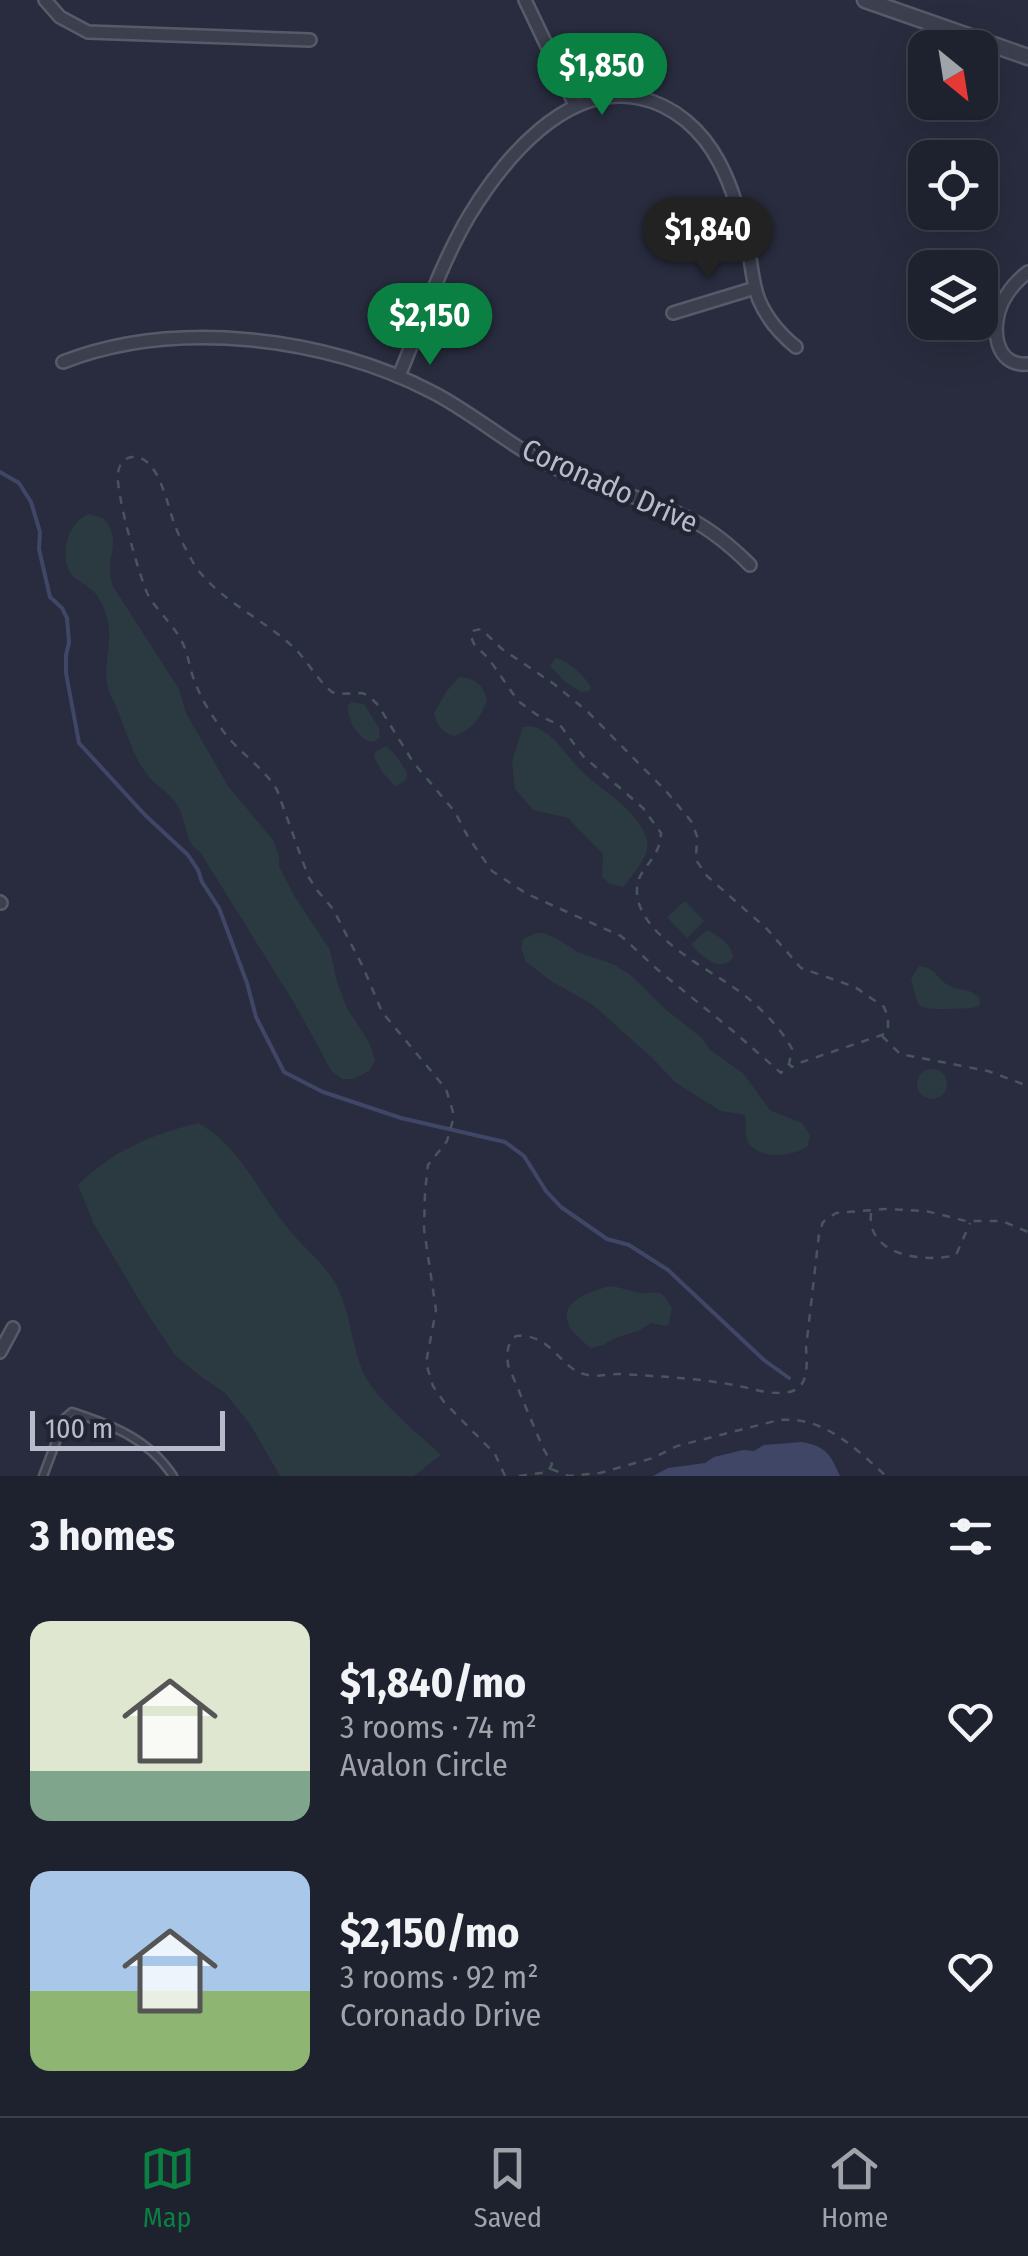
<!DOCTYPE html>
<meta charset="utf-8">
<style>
body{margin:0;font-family:"Fira Sans Condensed",sans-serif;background:#2b2e3a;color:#f1f3f6;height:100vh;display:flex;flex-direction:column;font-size:38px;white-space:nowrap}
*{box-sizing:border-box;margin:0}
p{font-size:32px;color:#a1a3aa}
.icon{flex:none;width:55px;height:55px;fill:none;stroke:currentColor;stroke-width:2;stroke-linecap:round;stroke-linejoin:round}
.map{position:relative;height:1476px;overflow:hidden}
.sheet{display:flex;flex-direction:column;background:#1e212e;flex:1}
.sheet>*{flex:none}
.needle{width:65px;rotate:150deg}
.controls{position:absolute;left:908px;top:30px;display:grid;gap:20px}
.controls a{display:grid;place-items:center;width:90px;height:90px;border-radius:20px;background:#1e212e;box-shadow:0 10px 40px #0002,0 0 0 2px #3c3e4a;font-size:50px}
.scale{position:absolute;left:30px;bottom:25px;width:195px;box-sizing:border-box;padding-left:10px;border:5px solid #b8bbc9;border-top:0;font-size:28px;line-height:35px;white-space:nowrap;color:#b8bbc9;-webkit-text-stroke:8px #212433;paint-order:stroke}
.price{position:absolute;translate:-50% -85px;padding:0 22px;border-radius:35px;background:#0b8043;color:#fff;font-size:32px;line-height:65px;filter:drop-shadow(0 2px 5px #0008)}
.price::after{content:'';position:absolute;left:50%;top:60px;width:30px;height:22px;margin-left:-15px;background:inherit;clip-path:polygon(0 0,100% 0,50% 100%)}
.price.selected{background:#222;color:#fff}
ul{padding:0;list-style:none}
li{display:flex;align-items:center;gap:30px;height:250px;padding:0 30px}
li span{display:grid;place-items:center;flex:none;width:280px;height:200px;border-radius:20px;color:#555}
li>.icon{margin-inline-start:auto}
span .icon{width:120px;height:120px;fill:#fffc;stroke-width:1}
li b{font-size:42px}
h2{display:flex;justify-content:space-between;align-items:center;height:120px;padding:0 30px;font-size:42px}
.tab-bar{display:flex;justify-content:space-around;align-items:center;height:140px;border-top:2px solid #3c3e4a;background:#1e212e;font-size:28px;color:#a1a3aa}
.tab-bar a{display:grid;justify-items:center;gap:5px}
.tab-bar .selected{color:#0b8043}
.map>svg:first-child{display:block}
.green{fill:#2b3940}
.water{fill:#404665}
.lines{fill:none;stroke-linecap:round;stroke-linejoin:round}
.stream{stroke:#404665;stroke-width:4}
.service-casing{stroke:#575a69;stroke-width:11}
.minor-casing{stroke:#575a69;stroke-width:16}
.tertiary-casing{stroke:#575a69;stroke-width:19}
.path{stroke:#48555c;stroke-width:2.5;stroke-dasharray:8 8;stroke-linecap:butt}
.service{stroke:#3c3f4e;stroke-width:6}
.minor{stroke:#3c3f4e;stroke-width:11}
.tertiary{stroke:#3c3f4e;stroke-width:14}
.labels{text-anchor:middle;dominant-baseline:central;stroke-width:9;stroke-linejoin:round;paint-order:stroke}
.street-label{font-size:30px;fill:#b8bbc9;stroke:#212433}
</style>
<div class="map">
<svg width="1028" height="1476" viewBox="0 0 1028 1476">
<rect width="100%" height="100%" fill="#282c3e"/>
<g class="green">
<path d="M 89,514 L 103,518 C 126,543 101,559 114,588 L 179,689 L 186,713 L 228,786 L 274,841 L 279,857 L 279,866 L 295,897 L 330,950 L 337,982 L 347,1008 L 370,1044 L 375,1061 L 369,1071 L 354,1079 L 343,1079 L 332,1072 L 296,1006 L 200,852 C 184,843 187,820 177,805 C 170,793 159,788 150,778 C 133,758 127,733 117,709 C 115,702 109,695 108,688 C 102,666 114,641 107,619 C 105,610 100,598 94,592 C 87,584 76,582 70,572 C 59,554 68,522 89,514 Z"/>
<path d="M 556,658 C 570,662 583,675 591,687 L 589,691 L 581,692 L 564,681 L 550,666 Z"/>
<path d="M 459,677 C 475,678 484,685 487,701 C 479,719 472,730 454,736 C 442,733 436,724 434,713 L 446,692 Z"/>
<path d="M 352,702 L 364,704 L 379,728 L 380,738 L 372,742 C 357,739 347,719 348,705 Z"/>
<path d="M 530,726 C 555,730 569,762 588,777 C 608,794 639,812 647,840 C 651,855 632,876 623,887 L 610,884 L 602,877 L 603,854 L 568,818 L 533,810 L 515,789 L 512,761 L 523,727 Z"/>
<path d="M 387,746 L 398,758 L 407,773 C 408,781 401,784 395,786 L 382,772 L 374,757 L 375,752 Z"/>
<path d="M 685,901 L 704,921 L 687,938 L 667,917 Z"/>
<path d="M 707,930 C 718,935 733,945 733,958 C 719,973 705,958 693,947 L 692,943 Z"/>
<path d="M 536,933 L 544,933 L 554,937 L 578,952 L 615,965 L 632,976 L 664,1008 L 702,1038 L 710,1050 L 743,1073 L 770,1110 L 802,1123 L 810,1135 L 808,1146 C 794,1157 756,1161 747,1140 C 744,1132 747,1123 745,1115 L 721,1111 L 676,1083 L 651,1057 L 593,1005 L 551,981 L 526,962 L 521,948 L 523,939 Z"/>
<path d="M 919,966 C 938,968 934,977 948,985 C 961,993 970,986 980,999 L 979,1006 C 968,1010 959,1008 947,1009 C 914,1009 919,1008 911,979 Z"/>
<circle cx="932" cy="1084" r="15"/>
<path d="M 198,1123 C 240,1146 257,1190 286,1226 C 303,1248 328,1265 339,1291 C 351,1317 352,1346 363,1372 C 375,1399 419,1434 441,1455 L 414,1476 L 280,1476 L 250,1424 L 225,1393 L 200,1376 L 175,1355 L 147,1313 L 94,1224 L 78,1185 C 112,1151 152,1134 198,1123 Z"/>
<path d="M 610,1286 C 620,1287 626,1290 636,1292 C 655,1297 659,1283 672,1308 L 669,1324 L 665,1326 L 651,1323 C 640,1332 629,1333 616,1338 C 606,1342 602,1347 591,1348 C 547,1315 568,1297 610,1286 Z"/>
</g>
<path class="water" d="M 802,1442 C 827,1447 830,1454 840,1476 L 653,1476 L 668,1468 L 705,1463 L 714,1457 L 743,1450 L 754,1451 L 764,1445 Z"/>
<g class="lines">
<path class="stream" d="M 0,472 L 19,483 L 31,502 L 40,532 L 39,549 L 50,597 L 62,608 L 67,618 L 69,643 L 66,655 L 66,673 L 79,743 L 145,815 L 188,855 L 198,870 L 202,882 L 219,908 L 247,983 L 256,1017 L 284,1072 L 323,1092 L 401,1118 L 505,1142 L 524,1156 L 546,1191 L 561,1207 L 607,1239 L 629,1245 L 668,1270 L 764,1360 L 789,1378"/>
<g class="service-casing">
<path id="service" d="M 43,1476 L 65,1418 L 72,1412 C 112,1425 149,1439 173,1476"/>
</g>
<g class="minor-casing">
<g id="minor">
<path d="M 45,0 L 60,17 L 88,32 L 310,40"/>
<path d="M 525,0 L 575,105"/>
<path d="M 1028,272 C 1017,280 1008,291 1002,303 C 991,327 994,367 1028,364"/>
<path d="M 673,313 L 755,288"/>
<path d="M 63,362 C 176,318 327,337 432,392 C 477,415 515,451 562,471 C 603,489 649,499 690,519 C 713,531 732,547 750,565"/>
<path d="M 399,376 C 421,323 440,265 469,216 C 503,160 565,83 639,98 C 674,105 702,130 719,162 C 733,188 741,219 748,248 C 752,265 752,283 759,300 C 767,319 780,334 796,347"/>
<path d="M 0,902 L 1,903"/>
<path d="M 0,1352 L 13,1328"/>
</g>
</g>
<g class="tertiary-casing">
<path id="tertiary" d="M 865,0 L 1028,57"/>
</g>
<g class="path">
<path d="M 882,1036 L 900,1054 L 988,1071 L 1028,1086"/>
<path d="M 871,1213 C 866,1256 925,1263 956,1255 L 970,1223"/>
<path d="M 551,1469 L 569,1476 L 600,1473 L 653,1458 L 677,1446 L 779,1420 C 824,1416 855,1448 886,1476"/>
<path d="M 505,1476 L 495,1454 L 444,1402 L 433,1386 L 426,1363 L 436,1310 L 424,1229 L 425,1192 L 428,1165 L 447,1141 L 453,1120 L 453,1112 L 446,1089 L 382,1012 L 363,967 L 333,909 L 316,889 L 308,876 L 277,790 C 262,765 237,752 221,728 C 211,714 201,699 195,682 C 190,671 189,658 184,646 C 176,627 160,614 149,597 C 140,580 115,491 118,473 C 119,465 123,458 132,457 C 158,454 167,504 174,523 C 178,534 184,546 190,557 C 211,597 260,616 292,646 C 307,659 316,679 332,692 L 338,694 L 362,693 L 369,696 L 378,705 L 413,762 L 455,812 L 468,837 L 492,871 L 527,894 L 621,936 L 658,970 L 733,1031 L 781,1073 L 789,1064 L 792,1049 C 781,1027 753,1000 733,987 C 703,966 635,932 637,889 C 637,868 660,861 661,833 L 643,808 L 583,756 L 560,725 L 537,715 L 518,701 L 489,659 L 474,644 L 471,637 L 472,631 L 481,629 L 502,649 L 554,684 L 588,712 L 666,791 L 691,821 L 697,836 L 696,860 L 707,876 L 767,929 L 801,968 L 855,987 L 884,1007 L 888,1017 L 888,1031 L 882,1035 L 802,1062 L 792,1067 L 789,1064"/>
<path d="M 519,1476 L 548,1472 L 552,1464 L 543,1448 L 508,1365 C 507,1353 506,1344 516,1336 C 553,1333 560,1371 588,1375 C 597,1377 609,1374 619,1374 C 658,1376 695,1378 734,1385 C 751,1388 778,1398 795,1390 C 809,1384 807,1360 806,1348 L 819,1234 L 823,1222 L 836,1213 L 885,1209 L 926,1211 L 966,1221 L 1002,1221 L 1028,1232"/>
</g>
<use href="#service" class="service"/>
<use href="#minor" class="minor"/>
<use href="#tertiary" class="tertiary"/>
</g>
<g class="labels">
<g class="street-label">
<text transform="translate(610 486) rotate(24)">Coronado Drive</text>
</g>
</g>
</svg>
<div class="controls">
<a><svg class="needle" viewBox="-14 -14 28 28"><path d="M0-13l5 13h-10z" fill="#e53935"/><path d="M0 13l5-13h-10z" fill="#a1a3aa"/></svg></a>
<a><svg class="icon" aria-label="locate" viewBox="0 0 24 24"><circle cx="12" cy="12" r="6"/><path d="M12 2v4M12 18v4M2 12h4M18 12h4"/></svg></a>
<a><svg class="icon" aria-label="layers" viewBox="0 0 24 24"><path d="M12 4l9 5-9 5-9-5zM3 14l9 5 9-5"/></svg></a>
</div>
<div class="scale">100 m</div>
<b class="price" style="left:602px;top:118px">$1,850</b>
<b class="price selected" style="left:708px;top:282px">$1,840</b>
<b class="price" style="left:430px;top:368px">$2,150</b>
</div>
<section class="sheet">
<h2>3 homes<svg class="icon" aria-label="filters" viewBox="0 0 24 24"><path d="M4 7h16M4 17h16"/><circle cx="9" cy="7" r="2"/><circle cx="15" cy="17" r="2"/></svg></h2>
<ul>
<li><span style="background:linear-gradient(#dfe7d0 75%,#7fa58c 0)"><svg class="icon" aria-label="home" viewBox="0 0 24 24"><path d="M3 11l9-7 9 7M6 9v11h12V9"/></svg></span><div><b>$1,840/mo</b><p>3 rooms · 74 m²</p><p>Avalon Circle</p></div><svg class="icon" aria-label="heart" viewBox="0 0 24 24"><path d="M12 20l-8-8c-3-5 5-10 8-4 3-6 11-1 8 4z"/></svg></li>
<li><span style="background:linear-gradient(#a9c7e8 60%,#8fb573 0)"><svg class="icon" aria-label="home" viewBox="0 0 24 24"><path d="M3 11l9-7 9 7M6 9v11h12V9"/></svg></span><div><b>$2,150/mo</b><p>3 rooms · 92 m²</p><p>Coronado Drive</p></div><svg class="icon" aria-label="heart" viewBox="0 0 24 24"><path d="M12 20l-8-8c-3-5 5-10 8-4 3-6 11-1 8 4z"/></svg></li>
</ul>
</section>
<nav class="tab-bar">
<a class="selected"><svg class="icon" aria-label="map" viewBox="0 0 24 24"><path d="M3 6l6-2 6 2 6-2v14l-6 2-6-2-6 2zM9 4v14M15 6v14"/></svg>Map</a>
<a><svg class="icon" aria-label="saved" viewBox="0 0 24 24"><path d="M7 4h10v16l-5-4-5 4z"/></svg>Saved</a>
<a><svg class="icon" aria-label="home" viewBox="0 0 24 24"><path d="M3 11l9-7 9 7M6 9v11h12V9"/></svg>Home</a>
</nav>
